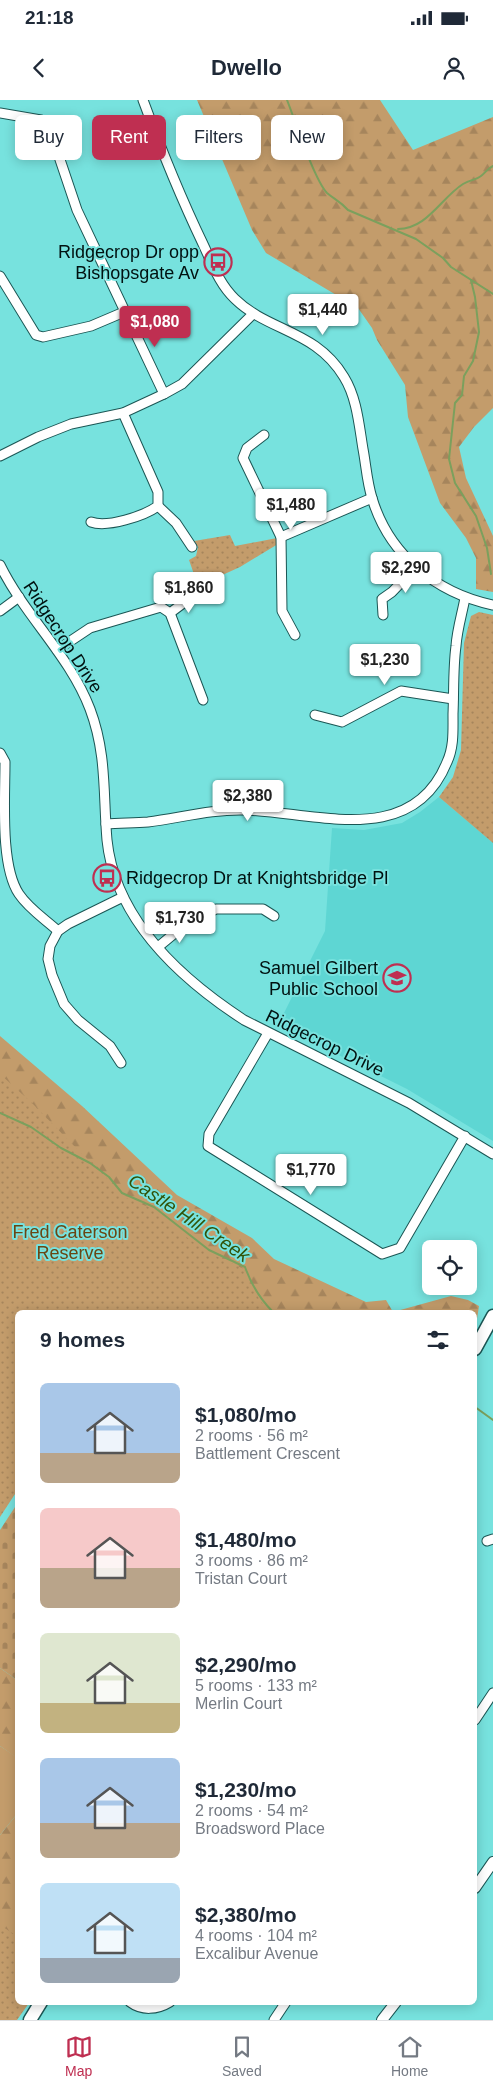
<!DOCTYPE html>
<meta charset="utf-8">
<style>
body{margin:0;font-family:Helvetica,sans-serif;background:#f2f2f3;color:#1f2937;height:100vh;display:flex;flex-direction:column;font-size:19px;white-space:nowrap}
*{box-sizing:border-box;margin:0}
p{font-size:16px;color:#747a83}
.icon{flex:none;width:28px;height:28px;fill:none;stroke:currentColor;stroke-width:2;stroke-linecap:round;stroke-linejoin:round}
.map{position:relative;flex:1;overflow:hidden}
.sheet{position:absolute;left:15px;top:1210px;width:462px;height:695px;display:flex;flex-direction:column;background:#fff;border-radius:8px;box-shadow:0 2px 12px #0003}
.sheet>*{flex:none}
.hud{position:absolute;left:15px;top:15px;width:464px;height:45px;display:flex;gap:10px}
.tools{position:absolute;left:422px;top:1140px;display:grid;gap:10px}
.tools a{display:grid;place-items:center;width:55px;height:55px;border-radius:8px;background:#fff;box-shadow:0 2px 12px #0003;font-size:25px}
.price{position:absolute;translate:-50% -42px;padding:0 11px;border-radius:5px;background:#fff;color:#222;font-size:16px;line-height:32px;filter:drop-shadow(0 1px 2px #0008)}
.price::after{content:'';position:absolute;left:50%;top:30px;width:15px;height:11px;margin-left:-8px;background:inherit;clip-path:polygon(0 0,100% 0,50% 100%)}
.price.on{background:#bf2f51;color:#fff}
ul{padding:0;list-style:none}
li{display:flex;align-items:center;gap:15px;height:125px;padding:0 25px}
li span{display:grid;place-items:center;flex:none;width:140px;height:100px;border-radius:8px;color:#555}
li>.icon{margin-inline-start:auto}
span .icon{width:60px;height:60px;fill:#fffc;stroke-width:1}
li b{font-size:21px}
h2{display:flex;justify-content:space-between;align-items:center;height:60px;padding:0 25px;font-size:21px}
.chip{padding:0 18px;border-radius:8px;background:#fff;box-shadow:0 2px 12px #0003;font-size:18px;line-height:45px}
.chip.on{background:#bf2f51;color:#fff}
.status{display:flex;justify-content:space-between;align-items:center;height:35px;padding:0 25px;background:#fff;direction:ltr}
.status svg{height:14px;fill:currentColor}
header{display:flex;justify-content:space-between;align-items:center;height:65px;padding:0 25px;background:#fff;font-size:22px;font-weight:700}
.dock{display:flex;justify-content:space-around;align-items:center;height:70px;border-top:1px solid #e0e1e3;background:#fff;font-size:14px;color:#747a83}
.dock a{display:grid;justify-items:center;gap:2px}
.dock .on{color:#bf2f51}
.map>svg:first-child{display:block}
.built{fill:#5ed6d3}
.grass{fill:#c39c6b}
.forest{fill:url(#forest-firs)}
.cemetery{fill:url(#cemetery-stones)}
.park{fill:url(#park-dots)}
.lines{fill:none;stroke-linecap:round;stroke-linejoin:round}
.stream{stroke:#7ba05d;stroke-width:2}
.minor-casing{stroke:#1b5654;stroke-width:11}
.tertiary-casing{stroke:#1b5654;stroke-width:12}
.secondary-casing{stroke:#1b5654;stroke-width:15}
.minor{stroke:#fff;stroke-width:9}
.tertiary{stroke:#fff;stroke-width:10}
.secondary{stroke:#fff;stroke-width:12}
.labels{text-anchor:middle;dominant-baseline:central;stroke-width:4;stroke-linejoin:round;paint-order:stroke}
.poi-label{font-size:18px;fill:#001110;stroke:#77e2de;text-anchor:end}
.street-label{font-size:18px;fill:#001110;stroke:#77e2de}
.park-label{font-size:18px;fill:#694614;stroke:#77e2de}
.water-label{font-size:19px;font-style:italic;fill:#315309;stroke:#77e2de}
</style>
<div class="status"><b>21:18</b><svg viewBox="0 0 49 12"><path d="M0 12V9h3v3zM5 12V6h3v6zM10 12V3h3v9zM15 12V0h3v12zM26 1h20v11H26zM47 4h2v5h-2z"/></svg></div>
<header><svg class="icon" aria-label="back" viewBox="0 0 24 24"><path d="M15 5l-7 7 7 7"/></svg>Dwello<svg class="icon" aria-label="person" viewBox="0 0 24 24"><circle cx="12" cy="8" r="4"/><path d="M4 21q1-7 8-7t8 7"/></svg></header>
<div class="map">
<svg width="493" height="1920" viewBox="0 0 493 1920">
<defs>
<pattern id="forest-firs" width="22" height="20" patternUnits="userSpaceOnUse" patternTransform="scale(1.25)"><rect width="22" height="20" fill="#c39c6b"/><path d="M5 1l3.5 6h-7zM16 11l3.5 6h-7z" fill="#a6855c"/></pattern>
<pattern id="cemetery-stones" width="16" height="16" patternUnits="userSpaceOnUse" patternTransform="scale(1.25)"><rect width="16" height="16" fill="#c39c6b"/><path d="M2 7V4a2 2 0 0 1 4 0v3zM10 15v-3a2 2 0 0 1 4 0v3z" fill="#a6855c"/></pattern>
<pattern id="park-dots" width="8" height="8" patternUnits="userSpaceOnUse" patternTransform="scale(1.25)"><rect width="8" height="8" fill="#c39c6b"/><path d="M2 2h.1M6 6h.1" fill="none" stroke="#a6855c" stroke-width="1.8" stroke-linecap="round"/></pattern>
</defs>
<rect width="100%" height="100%" fill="#77e2de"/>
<path class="built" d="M 439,697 L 493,743 L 493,1041 L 407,989 L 278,925 L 325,831 L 332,728 L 364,730 L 402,723 L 420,712 Z"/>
<path class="grass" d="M 0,1646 L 18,1658 L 17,1714 L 0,1735 Z"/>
<g class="forest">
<path d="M 197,0 L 380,0 L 413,50 L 493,17 L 493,308 L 474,327 L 459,347 L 466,378 L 493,436 L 493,492 L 476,489 L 476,458 L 466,438 L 440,403 L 408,317 L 405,285 L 377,240 L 372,228 L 358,208 L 266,153 L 252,130 Z"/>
<path d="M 0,936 L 82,1006 L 177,1095 L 252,1138 L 274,1159 L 366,1202 L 386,1200 L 393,1212 L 451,1196 L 468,1200 L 479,1206 L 475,1232 L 475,1212 L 71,1212 L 18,1180 L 0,1261 Z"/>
<path d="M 0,1568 L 17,1580 L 17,1658 L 0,1646 Z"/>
<path d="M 17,1714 L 18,1902 L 0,1920 L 0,1735 Z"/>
</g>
<path class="cemetery" d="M 17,1404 L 17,1580 L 0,1568 L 0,1430 Z"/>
<g class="park">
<path d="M 230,435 L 235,446 L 277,438 L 278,444 L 240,467 L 207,482 L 198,493 L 191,490 L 196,480 L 189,460 L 196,456 L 198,447 L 194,441 Z"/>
<path d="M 479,512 L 493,515 L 493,743 L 439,697 L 453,677 L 461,650 L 464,543 L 471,516 Z"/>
<path d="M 0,974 L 32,1003 L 81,1053 L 98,1067 L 121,1096 L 151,1108 L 175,1129 L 209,1153 L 244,1169 L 245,1177 L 268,1212 L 18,1212 L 17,1391 L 0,1417 Z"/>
<path d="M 0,1825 L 17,1836 L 18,1902 L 29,1903 L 17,1920 L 0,1920 Z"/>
</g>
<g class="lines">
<g class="stream">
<path d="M 287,0 C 295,20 314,79 327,93 C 334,99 340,101 348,110 L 416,139 L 443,158 L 451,167 L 493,194"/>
<path d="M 398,129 C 427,129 441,98 463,84 C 469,80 476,80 481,76 C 486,72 487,69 493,66"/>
<path d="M 471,180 L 475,197 L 479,232 L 473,261 L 464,276 L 462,295 L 455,303 L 449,359 L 455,383 L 476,416 L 487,448 L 491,474"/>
<path d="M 0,1013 L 31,1027 L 61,1048 L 90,1063 L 109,1077 L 122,1093 L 154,1107 L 209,1150 L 245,1167 C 251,1184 261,1200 273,1212"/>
<path d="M 475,1307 L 493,1320"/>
</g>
<g class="minor-casing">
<g id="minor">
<path d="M 143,0 C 161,49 180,96 203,144 C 212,163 219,184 235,199 C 269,232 316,230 344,277 C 357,298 359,325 363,349 C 366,365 367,382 372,398 C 389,455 436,493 493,505"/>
<path d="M 0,13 L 41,20 L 48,24 L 77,110 L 164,294"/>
<path d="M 0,176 L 36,235 L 43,237 L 91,226 L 124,212"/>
<path d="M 264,335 L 247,348 L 243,358 L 281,437 L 282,511 L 295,535"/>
<path d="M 0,356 L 38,337 L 71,324 L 123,313 L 164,294 L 182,284 L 253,214"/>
<path d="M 158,406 L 176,423 L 192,447"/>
<path d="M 91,422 C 107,428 144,416 158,406 L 158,392 L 123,313"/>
<path d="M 281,437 L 372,398"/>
<path d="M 0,465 C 25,516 70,556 90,609 C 107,654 103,694 107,740 C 115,819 181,879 244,920 L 409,1003 L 493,1054"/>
<path d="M 0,511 L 19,497"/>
<path d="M 170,513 L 194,495"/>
<path d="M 383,515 L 382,499 L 392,492 L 415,468"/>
<path d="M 57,550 L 90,528 L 161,507 L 170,513 L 203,600"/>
<path d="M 315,615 L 342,622 L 401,591 L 453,599"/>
<path d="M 0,653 L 5,662 C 5,698 0,766 19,794 C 29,809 45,819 58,831"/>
<path d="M 106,724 C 120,723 134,723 148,722 C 180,718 212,709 245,710 C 315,712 412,749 447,662 C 454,647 453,631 453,614 C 454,592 453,568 456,546 C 457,530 462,514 465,498"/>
<path d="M 158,847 L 187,823 L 216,809 L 263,809 L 274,816"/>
<path d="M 268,933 L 209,1034 L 208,1046 L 382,1154 L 400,1148 L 465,1036"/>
<path d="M 121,963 L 110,946 L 78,920 L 64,904 L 52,875 L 48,859 L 50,846 L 58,831 L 68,824 L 123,797"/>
<path d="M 487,1441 L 493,1439"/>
<path d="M 475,1620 L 493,1593"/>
<path d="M 130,1902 C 142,1911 157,1910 170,1902"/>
<path d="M 274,1920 L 286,1902"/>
</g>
</g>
<g class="tertiary-casing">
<g id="tertiary">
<path d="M 475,1788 L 493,1762"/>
<path d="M 382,1920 L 396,1902"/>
</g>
</g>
<g class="secondary-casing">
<g id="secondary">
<path d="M 475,1249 L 493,1216"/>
<path d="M 30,1920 L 41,1902"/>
</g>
</g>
<use href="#minor" class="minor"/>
<use href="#tertiary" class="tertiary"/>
<use href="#secondary" class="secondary"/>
</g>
<defs>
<g id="bus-ring" transform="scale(1.4375)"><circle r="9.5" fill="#77e2de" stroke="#bf2f51" stroke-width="1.5"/><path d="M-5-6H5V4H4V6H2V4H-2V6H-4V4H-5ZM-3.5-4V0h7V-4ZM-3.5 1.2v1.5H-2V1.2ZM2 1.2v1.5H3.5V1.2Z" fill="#bf2f51"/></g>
<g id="school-ring" transform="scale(1.4375)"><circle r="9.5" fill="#77e2de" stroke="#bf2f51" stroke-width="1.5"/><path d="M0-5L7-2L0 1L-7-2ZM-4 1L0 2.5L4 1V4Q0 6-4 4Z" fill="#bf2f51"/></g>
</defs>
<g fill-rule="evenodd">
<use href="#bus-ring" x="218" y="162"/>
<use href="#bus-ring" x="107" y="778"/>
<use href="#school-ring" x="397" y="878"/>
</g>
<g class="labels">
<g class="poi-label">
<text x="199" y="152">Ridgecrop Dr opp<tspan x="199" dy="21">Bishopsgate Av</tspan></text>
<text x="126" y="778" text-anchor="start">Ridgecrop Dr at Knightsbridge Pl</text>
<text x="378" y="868">Samuel Gilbert<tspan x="378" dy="21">Public School</tspan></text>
</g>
<g class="street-label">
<text transform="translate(63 537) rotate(57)">Ridgecrop Drive</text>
<text transform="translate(325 943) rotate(26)">Ridgecrop Drive</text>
</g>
<g class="park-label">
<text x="70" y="1132">Fred Caterson<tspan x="70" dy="21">Reserve</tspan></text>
</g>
<g class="water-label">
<text transform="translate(189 1118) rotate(34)">Castle Hill Creek</text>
</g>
</g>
</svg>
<div class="tools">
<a><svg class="icon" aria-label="locate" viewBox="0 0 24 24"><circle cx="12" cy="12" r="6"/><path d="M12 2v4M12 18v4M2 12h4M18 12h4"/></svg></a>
</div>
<b class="price" style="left:323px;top:236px">$1,440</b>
<b class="price on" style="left:155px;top:248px">$1,080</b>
<b class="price" style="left:291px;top:431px">$1,480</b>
<b class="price" style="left:406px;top:494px">$2,290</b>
<b class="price" style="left:189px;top:514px">$1,860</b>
<b class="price" style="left:385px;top:586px">$1,230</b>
<b class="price" style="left:248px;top:722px">$2,380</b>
<b class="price" style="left:180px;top:844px">$1,730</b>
<b class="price" style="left:311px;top:1096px">$1,770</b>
<div class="hud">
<a class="chip">Buy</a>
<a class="chip on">Rent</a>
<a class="chip">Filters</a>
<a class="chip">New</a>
</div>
<section class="sheet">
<h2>9 homes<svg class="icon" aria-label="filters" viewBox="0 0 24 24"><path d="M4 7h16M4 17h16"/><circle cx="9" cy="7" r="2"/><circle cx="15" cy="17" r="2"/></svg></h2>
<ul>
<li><span style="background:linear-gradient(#a9c7e8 70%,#b9a48a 0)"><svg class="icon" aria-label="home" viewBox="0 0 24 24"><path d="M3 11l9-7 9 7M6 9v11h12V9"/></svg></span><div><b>$1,080/mo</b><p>2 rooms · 56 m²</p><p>Battlement Crescent</p></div></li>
<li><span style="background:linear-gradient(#f6c9c9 60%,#b9a48a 0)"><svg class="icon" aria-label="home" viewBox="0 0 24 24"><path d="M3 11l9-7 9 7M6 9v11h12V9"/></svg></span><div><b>$1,480/mo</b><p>3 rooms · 86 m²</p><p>Tristan Court</p></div></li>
<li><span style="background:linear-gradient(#dfe7d0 70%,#c2b280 0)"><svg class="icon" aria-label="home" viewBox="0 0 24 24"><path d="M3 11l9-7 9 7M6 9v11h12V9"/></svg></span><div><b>$2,290/mo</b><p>5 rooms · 133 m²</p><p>Merlin Court</p></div></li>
<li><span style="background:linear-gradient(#a9c7e8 65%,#b9a48a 0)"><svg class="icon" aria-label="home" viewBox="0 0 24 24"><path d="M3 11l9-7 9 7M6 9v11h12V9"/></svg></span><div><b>$1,230/mo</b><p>2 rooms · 54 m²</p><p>Broadsword Place</p></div></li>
<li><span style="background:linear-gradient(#bfe0f5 75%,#9aa5b1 0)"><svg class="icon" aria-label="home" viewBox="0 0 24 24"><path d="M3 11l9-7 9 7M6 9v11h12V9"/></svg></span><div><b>$2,380/mo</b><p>4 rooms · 104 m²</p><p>Excalibur Avenue</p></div></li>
</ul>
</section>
</div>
<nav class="dock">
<a class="on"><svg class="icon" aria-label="map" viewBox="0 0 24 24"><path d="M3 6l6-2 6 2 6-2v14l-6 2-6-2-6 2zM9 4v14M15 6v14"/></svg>Map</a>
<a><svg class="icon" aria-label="saved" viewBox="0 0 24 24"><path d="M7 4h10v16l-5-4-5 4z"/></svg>Saved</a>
<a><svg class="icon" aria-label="home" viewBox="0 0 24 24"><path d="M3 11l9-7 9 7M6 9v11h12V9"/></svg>Home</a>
</nav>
